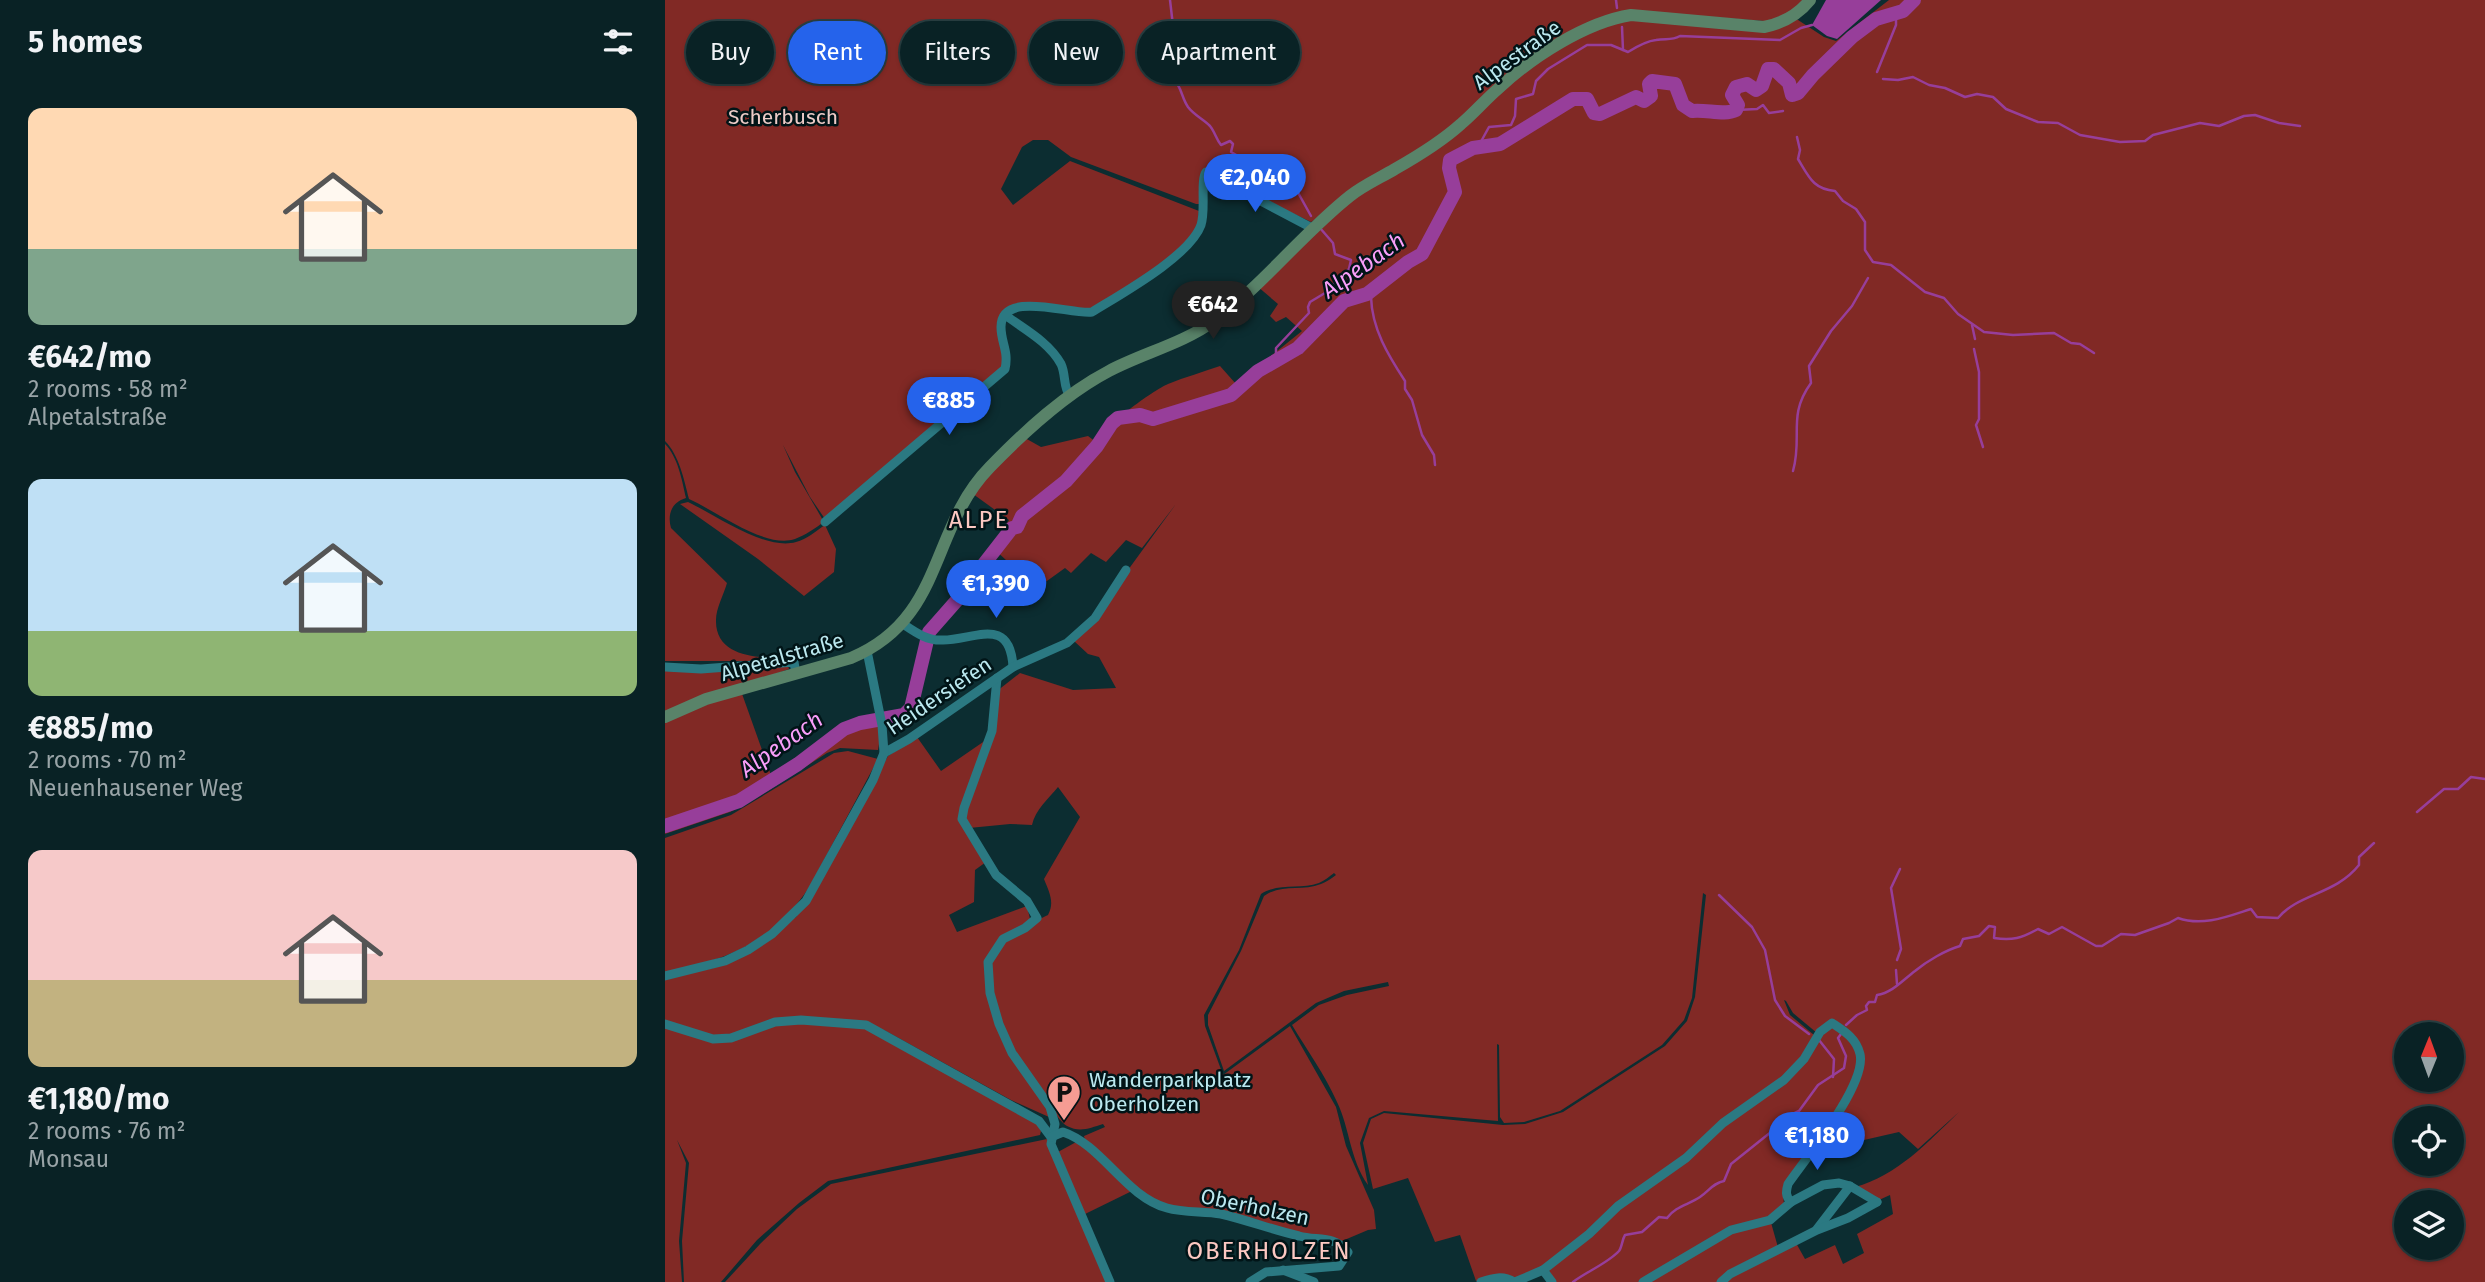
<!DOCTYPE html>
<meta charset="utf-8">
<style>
body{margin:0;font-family:"Fira Sans",sans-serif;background:#172f32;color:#f1f3f6;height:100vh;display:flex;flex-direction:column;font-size:26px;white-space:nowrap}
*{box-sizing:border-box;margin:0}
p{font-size:23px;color:#99a4a7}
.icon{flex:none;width:38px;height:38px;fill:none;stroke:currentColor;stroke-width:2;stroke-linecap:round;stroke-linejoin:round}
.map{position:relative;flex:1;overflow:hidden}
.drawer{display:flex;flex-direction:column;background:#092225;width:665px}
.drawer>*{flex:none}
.top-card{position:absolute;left:21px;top:21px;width:665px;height:63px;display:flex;gap:14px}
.needle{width:46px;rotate:1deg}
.tools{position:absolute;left:1729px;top:1022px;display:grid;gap:14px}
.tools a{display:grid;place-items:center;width:70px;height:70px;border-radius:50%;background:#092225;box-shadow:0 2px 5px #0004,0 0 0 2px #293f42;font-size:35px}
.price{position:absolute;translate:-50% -60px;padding:0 16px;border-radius:24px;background:#2563eb;color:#fff;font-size:23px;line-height:46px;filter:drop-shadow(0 2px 4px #0008)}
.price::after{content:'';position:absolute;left:50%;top:42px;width:21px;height:16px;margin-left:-10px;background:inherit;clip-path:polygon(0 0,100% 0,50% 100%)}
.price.selected{background:#222;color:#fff}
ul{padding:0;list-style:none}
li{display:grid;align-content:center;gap:14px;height:371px;padding:0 28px}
li span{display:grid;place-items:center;height:217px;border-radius:14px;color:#555}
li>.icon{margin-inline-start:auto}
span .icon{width:126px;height:126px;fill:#fffc;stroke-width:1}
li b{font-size:30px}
h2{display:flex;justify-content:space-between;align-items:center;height:84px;padding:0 28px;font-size:30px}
.tag{padding:0 24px;border-radius:32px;background:#092225;box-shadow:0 2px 5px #0004,0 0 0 2px #293f42;font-size:24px;line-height:63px}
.tag.selected{background:#2563eb;color:#fff}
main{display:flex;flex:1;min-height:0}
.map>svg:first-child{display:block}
.green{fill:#812925;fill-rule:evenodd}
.water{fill:#973e9a}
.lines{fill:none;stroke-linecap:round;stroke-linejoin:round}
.stream{stroke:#973e9a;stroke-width:2.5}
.river{stroke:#973e9a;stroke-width:14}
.street{stroke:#2b7982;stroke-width:9}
.secondary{stroke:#598369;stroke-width:12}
.labels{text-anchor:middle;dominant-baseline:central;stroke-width:5;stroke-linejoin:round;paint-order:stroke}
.street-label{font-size:21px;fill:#bbe8ef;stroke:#011417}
.park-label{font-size:21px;fill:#edcbc7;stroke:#011417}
.poi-label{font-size:21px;fill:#bbe8ef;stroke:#011417;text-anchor:start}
.water-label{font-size:23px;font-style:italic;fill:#f89ef9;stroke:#011417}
.quarter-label{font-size:24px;letter-spacing:2px;fill:#fcc8c2;stroke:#011417}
</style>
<main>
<section class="drawer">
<h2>5 homes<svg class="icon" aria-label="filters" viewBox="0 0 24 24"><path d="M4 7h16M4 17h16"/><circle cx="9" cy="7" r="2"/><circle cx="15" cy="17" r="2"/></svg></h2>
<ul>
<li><span style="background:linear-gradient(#ffd9b3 65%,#7fa58c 0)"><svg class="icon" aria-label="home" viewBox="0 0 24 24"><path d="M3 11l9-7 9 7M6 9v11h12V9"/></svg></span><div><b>€642/mo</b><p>2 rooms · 58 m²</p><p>Alpetalstraße</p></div></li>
<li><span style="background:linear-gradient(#bfe0f5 70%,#8fb573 0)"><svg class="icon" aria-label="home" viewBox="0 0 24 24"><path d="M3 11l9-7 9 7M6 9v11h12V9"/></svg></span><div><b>€885/mo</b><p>2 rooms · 70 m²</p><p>Neuenhausener Weg</p></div></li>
<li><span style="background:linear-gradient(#f6c9c9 60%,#c2b280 0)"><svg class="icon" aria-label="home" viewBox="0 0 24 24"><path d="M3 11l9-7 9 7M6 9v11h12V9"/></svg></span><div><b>€1,180/mo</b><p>2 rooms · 76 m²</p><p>Monsau</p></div></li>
</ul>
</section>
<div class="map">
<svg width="1820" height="1282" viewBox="0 0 1820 1282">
<rect width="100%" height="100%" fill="#0c2d31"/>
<g class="green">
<path d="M 0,0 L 1142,0 L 1113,22 L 966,11 L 886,44 L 793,123 L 646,222 L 577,189 L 551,173 L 536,181 L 535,204 L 531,204 L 406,157 L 383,140 L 368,140 L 357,147 L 336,189 L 348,205 L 405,161 L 534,211 L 532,230 L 502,260 L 428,310 L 372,303 L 338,314 L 339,365 L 160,519 L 145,497 L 118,445 L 130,472 L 159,522 C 150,528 141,535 130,539 C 100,549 51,511 24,499 C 19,479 14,455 0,441 Z"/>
<path d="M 1224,0 L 1820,0 L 1820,1282 L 891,1282 L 884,1271 L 888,1264 L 925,1235 L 954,1207 L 1022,1159 L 1058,1124 L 1121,1081 L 1139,1060 L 1155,1033 L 1167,1024 C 1178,1033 1192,1041 1194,1057 C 1196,1089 1140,1155 1121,1183 L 1118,1192 L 1119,1206 L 1105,1219 L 1114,1251 L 1131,1243 L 1140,1259 L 1170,1245 L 1178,1264 L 1199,1253 L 1192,1234 L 1228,1214 L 1225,1195 L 1214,1200 L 1190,1187 C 1232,1176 1263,1142 1294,1112 L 1253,1149 L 1234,1132 L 1199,1140 L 1170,1121 C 1178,1110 1184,1098 1189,1086 C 1203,1055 1195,1039 1167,1021 L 1152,1033 L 1128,1013 L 1121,1001 L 1119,1000 L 1125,1015 L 1149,1035 L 1137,1058 L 1118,1079 L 1057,1122 L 1021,1157 L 952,1205 L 923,1233 L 877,1269 L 851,1281 L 830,1276 L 811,1281 L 795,1235 L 770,1242 L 743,1178 L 708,1189 L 698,1143 L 706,1119 L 719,1113 L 838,1125 L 860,1124 L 898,1112 L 1000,1046 L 1022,1021 L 1030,997 L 1041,895 L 1038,893 L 1027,998 L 1019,1020 L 997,1045 L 895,1111 L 859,1122 L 839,1123 L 835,1117 L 834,1045 L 832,1044 L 833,1121 L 719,1111 L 704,1118 L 695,1143 L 703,1185 C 685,1160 685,1129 672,1102 C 660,1075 642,1050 627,1025 L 654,1005 L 682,995 L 724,986 L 723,982 L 679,991 L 651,1003 L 559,1071 L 543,1025 L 543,1015 L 576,951 L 599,896 C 617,883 637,892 656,884 C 661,882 667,878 671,875 L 669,873 C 665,876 659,881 654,883 C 635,890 615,882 596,894 L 574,950 L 539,1015 L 540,1026 L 558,1075 L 625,1026 L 671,1107 L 681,1146 L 709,1210 L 711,1229 L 703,1230 L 677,1241 L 660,1236 L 638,1234 L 554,1211 L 507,1207 L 490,1200 L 473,1188 L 420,1140 L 419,1136 L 440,1127 L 438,1124 C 425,1128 415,1133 402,1126 C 392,1120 381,1098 373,1087 C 348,1053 302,982 337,942 C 343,935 353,933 360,929 C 369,923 374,919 383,915 C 390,902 384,892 379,879 L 415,817 L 393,787 C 384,798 370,810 367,825 L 345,824 L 304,828 L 299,818 L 300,809 L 329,731 L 332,691 L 355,673 L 408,690 L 451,688 L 434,657 L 423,654 L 409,641 L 429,624 L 463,570 L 511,504 L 477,548 L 461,540 L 441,562 L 426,553 L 406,573 L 400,568 L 375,586 L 357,575 L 327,547 L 344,520 L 308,494 C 324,474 341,455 360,438 L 376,447 L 423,436 L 431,442 C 437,428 488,390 503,384 C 520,377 538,372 555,366 L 571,384 L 637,331 L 621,317 L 611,322 L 605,316 L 613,304 L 592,286 L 675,206 L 699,189 L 756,159 L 798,127 L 838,88 L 888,50 L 944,21 L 965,17 L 1101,30 L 1116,26 L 1130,18 L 1159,37 L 1171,41 ZM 1741,1034 L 1787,1034 L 1787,1080 L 1741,1080 ZM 1741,1118 L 1787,1118 L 1787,1164 L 1741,1164 ZM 1741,1202 L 1787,1202 L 1787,1248 L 1741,1248 Z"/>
<path d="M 0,444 C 13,457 17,480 21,498 C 7,502 2,514 6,528 L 62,583 C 59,594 51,608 51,620 C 50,656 91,658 117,658 L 117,660 L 79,664 L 77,661 L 0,661 Z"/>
<path d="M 23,502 C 51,515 100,551 131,542 C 142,539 151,531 160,525 L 171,549 L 169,572 L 139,596 L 93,559 L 15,504 Z"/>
<path d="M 123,666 L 124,669 L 0,714 L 0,670 Z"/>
<path d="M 76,691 L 107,778 L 176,733 L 212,716 L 216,732 L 213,750 L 175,748 L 162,753 L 90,799 L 65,812 L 0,834 L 0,721 Z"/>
<path d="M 252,737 L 276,771 L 321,740 L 295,811 L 321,862 L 310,870 L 309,902 L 284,915 L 292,932 L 362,906 L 365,919 L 359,925 L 336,937 L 321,962 L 328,1013 L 384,1111 L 384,1117 L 346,1100 L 219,1030 L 136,1016 L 65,1035 L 48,1036 L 0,1021 L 0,979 L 48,968 L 131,917 L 177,841 L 223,756 Z"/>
<path d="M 183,751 L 213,759 L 145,886 C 107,943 65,959 0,972 L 0,838 L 66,815 L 169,753 Z"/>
<path d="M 137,1023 L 202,1028 L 371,1122 L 376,1131 L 375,1135 L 163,1181 L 134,1203 L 92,1240 L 56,1282 L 19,1282 L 17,1241 L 24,1163 L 12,1140 L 21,1163 L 14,1241 L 17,1282 L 0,1282 L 0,1026 L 47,1041 L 111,1024 Z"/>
<path d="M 382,1139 L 441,1282 L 60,1282 L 96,1243 L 132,1209 L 166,1184 Z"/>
<path d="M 413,1141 L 469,1190 L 418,1215 L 393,1152 Z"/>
</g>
<path class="water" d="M 1161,0 L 1216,0 L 1172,39 L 1162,36 L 1147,25 Z"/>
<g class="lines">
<g class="stream">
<path d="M 505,0 L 510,43 L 517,56 L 516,65 L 507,79 C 517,86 516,97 523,107 C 529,115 538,119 545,126 C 550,132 551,139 556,145 L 565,141 L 568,144 L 566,152 L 631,189 L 646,216"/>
<path d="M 951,0 L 952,8"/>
<path d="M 957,27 L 958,50"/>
<path d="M 1212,72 L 1231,25 L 1231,14"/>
<path d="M 1218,79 L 1233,80 L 1248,77 L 1264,85 L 1280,88 L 1300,97 L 1312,94 L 1328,97 L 1341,109 L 1373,122 L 1393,123 L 1415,135 L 1455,142 L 1480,141 L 1488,135 L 1535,123 L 1554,126 L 1579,116 L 1590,115 L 1614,123 L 1635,126"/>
<path d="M 1071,110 L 1092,109 L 1098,105 L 1104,113 L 1118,111"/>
<path d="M 1132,137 L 1135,150 L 1133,159 C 1144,177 1148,189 1170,191 L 1178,201 L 1191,209 L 1200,222 L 1200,250 L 1208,262 L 1226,265 L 1260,292 L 1279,298 L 1293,314 L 1319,332 L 1348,335 L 1389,333 L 1406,343 L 1415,344 L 1429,353"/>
<path d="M 813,147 L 824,127 L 846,125 L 850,116 L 851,99 L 868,94 L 871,81 L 883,69 L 922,45 L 946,45 L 963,52 C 971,47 981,41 991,40 C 1001,38 1006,41 1015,36 L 1115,40 L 1136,28 L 1147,25"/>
<path d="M 702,294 L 706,297 C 707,329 723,355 740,381 L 740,389 L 747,400 L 757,435 L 769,455 L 770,465"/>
<path d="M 1307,325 L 1310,339"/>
<path d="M 1309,349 L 1314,372 L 1314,419 L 1311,425 L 1318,447"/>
<path d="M 611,360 L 611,348 L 644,313 L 643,307 L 645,302 L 660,293 L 684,269 L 686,260 L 670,254 L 668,243 L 655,228"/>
<path d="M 1128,471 C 1138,436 1122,416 1146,383 L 1144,366 L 1166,331 L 1187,306 L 1203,278"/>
<path d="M 1752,812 L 1779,789 L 1793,789 L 1806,777 L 1820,779"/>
<path d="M 1054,895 L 1087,927 L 1100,950 L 1110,1000 L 1120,1016 L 1144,1034"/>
<path d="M 1232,960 L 1236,949 L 1226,888 L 1235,869"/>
<path d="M 1231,970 L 1232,984"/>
<path d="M 1181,1025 L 1192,1015 L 1202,1010 L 1201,1006 L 1204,1002 L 1210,1002 L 1212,995 C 1227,993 1238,980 1250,971 C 1262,961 1281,950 1295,946 L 1298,939 L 1314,936 L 1324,926 L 1330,927 L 1329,938 C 1347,941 1357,938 1373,929 L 1384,934 L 1397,927 L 1431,946 L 1437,946 L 1456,934 L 1470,935 L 1504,923 L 1513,918 C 1538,927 1564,916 1586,909 L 1592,917 L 1613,918 C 1634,893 1670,895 1694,865 L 1694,857 L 1709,843"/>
<path d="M 1154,1040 L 1169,1059 L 1168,1077"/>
<path d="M 908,1282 C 921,1272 943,1263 954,1251 C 957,1247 957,1240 960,1235 L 977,1232 L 994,1217 L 1002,1218 C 1011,1206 1023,1205 1035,1197 C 1044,1191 1048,1183 1059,1181 L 1066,1164 L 1106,1132 L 1115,1120 L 1134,1111 L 1153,1085 L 1179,1068 L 1181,1056 L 1173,1038 L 1176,1034"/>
</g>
<path class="river" d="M 0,826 L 74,801 L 133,764 L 179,729 L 195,723 L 239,715 L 246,708 L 264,632 L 308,582 L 319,564 L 347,528 L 352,527 L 357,516 L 401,481 L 432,446 L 447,423 L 453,418 L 475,415 L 488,419 L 566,395 L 593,371 L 633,348 L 679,301 L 702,294 L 743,262 L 757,254 L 790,192 L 784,168 L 785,160 L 808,148 L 835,144 L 908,99 L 922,99 L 929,113 L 935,114 L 971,97 L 979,101 L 986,96 L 984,84 L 987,81 L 1010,84 L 1018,105 L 1027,111 C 1041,109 1059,116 1071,110 L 1073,105 L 1067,95 L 1071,87 L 1082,84 L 1091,90 L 1097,86 L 1103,69 L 1109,69 L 1124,83 L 1127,95 L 1133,93 L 1148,75 L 1187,37 L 1211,19 L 1238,11 L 1249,0"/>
<g class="street">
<path d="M 340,315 C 359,329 384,342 396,364 C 401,374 398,388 405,396"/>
<path d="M 160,522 L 340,369 C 344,351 336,343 336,327 C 336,289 406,315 427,312 C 456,294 525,256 536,225 C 541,210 535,181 541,172 L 551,174 L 575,190 L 647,228"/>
<path d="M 238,624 C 250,632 262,641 278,640 C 309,640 345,615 348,667"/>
<path d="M 0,667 L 36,669 L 129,662 L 131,674"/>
<path d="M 332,678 L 327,731 L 299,808 L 297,819 L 331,875 L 362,901 L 372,918 L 360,928 L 338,939 L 323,962 L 325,993 L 334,1024 L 347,1053 L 385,1107 L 390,1124 L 386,1144 L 445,1282"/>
<path d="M 219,753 L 244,739 L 348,667 L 402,643 L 430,618 L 461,570"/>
<path d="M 0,976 L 60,961 L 83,950 L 107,934 L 141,901 L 208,780 L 219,753 L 217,725 L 202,651"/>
<path d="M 0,1024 L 48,1039 L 66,1038 L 110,1022 L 136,1020 L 201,1025 L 374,1121 L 386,1137"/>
<path d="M 386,1137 L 398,1132 C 437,1145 461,1197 502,1208 C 519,1213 538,1211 556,1214 C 582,1220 608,1230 634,1236 C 653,1241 669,1235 683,1252 L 674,1266 L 601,1272 L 585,1282"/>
<path d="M 1152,1229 L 1185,1186"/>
<path d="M 618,1270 L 649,1282"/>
<path d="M 878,1270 L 887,1282"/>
<path d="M 816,1282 C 828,1278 838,1275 849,1282"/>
<path d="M 850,1282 L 878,1270 L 924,1234 L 953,1206 L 1021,1158 L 1058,1123 L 1119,1080 L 1139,1059 L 1155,1032 L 1167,1023 C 1179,1031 1191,1038 1195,1054 C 1202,1084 1141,1158 1123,1184 C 1121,1191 1120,1196 1126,1202"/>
<path d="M 978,1282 L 1066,1230 L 1105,1220 L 1126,1202 L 1158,1185 L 1174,1183 L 1185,1186 L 1212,1202"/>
<path d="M 1056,1282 L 1065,1274 L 1152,1230 L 1183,1218 L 1212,1202"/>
</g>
<path class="secondary" d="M 0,717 L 41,699 L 186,658 C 280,619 264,529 325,467 C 360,431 400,394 444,371 C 478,353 517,344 549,321 C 598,285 637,234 685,196 C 699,185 715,178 730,169 C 753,156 776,142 796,124 C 809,113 821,99 834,88 C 867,57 921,22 966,15 L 1099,27 C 1119,23 1133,15 1145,0"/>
</g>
<defs>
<g id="parking-pin" transform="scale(1.75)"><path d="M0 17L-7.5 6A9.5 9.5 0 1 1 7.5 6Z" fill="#f59c93" stroke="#011417"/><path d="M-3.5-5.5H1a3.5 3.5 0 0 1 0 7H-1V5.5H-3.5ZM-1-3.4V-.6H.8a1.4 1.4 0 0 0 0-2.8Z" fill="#111"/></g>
</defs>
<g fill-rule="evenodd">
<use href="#parking-pin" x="399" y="1092"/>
</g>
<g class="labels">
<g class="street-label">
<text transform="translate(852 55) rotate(-36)">Alpestraße</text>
<text transform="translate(117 657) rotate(-16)">Alpetalstraße</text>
<text transform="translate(274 696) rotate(-34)">Heidersiefen</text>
<text transform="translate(590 1207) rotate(12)">Oberholzen</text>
</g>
<g class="park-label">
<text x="118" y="117">Scherbusch</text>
</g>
<g class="poi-label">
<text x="424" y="1080">Wanderparkplatz<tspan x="424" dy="24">Oberholzen</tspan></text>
</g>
<g class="water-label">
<text transform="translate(698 265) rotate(-35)">Alpebach</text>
<text transform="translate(116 744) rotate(-35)">Alpebach</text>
</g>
<g class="quarter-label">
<text x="314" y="520">ALPE</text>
<text x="604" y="1251">OBERHOLZEN</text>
</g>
</g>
</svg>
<div class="tools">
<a><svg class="needle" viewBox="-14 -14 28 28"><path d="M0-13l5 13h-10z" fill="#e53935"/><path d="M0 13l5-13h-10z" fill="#99a4a7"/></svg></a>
<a><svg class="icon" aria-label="locate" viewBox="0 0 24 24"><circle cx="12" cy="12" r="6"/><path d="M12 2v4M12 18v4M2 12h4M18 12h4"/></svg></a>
<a><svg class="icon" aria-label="layers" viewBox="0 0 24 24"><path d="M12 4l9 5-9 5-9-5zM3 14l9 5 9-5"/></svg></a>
</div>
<b class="price" style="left:590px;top:214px">€2,040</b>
<b class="price selected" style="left:548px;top:341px">€642</b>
<b class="price" style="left:284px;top:437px">€885</b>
<b class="price" style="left:331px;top:620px">€1,390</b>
<b class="price" style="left:1152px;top:1172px">€1,180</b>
<div class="top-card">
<a class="tag">Buy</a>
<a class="tag selected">Rent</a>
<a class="tag">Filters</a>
<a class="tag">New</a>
<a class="tag">Apartment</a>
</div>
</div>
</main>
